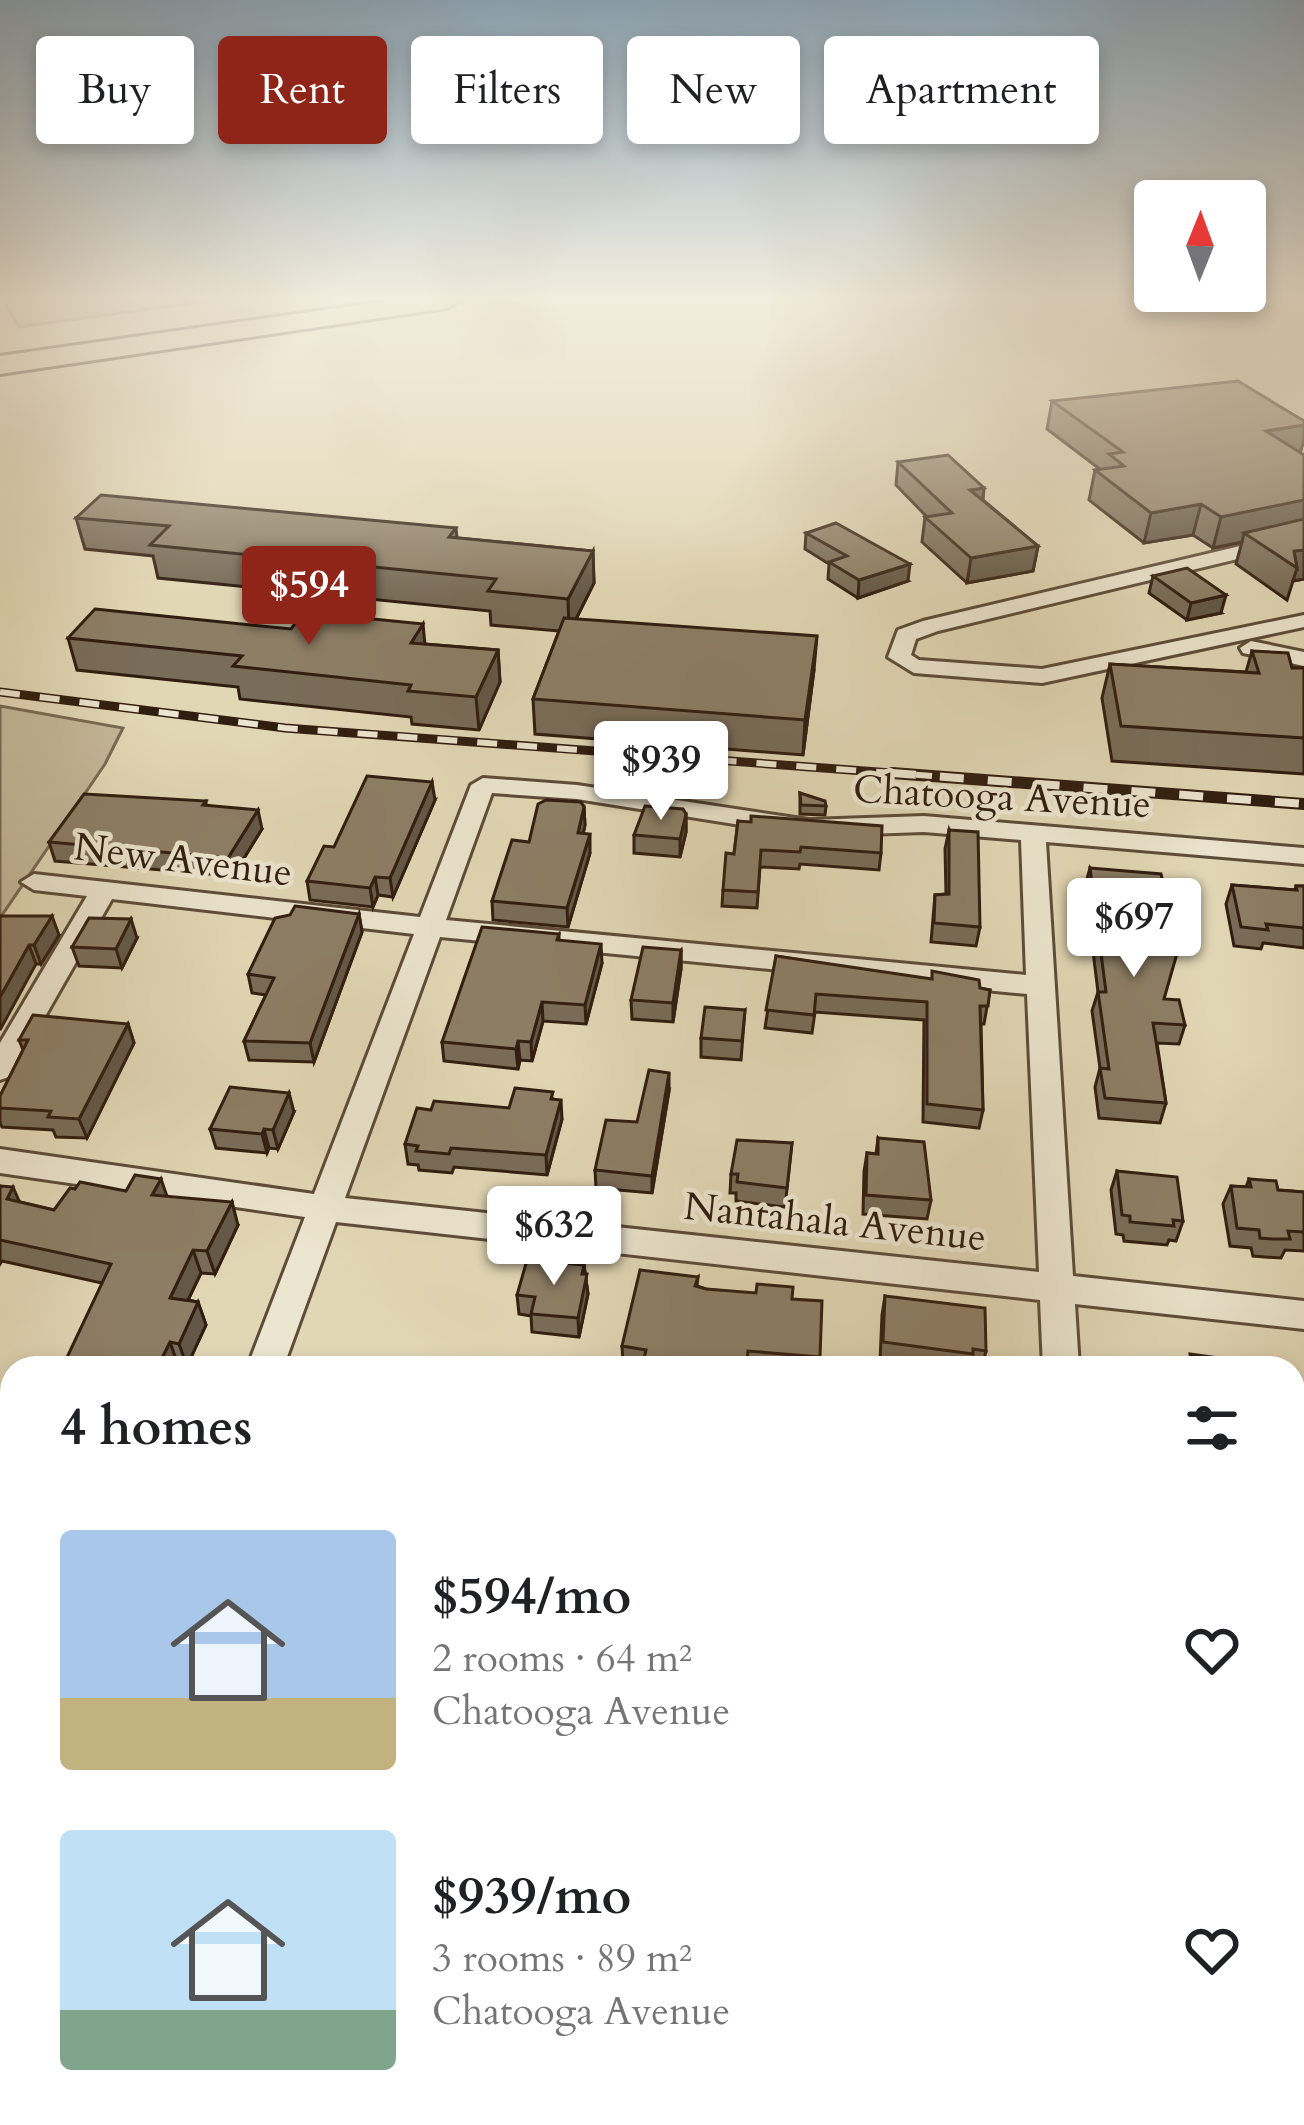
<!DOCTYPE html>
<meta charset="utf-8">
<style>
body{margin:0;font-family:Cardo,serif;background:#f6f6f6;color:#202124;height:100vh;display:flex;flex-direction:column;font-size:45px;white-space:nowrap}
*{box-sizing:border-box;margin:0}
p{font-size:39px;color:#757577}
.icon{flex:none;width:66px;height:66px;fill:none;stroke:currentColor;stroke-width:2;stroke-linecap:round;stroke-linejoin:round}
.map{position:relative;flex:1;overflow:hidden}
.sheet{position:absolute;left:0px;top:1356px;width:1305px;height:771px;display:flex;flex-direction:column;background:#fff;border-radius:36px 36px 0 0;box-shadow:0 6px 18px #0003}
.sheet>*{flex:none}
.top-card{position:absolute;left:36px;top:36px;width:1233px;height:108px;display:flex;gap:24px}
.needle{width:78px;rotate:1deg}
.fabs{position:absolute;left:1134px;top:180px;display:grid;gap:24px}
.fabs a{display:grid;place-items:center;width:132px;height:132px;border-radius:12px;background:#fff;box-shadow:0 6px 18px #0003;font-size:60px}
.price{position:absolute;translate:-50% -102px;padding:0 27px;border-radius:12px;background:#fff;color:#222;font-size:39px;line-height:78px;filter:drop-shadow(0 3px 6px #0008)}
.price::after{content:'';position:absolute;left:50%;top:72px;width:36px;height:27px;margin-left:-18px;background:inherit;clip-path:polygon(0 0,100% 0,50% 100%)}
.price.current{background:#8f2418;color:#fff}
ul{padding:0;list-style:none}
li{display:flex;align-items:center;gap:36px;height:300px;padding:0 60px}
li span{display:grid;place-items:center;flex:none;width:336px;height:240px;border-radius:12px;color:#555}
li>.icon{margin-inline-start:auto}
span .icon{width:144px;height:144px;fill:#fffc;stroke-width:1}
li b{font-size:51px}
h2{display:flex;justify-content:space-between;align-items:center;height:144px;padding:0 60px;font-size:51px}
.tag{padding:0 42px;border-radius:12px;background:#fff;box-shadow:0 6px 18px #0003;font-size:42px;line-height:108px}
.tag.current{background:#8f2418;color:#fff}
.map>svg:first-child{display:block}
.green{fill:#c4b799;stroke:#7a6a54;stroke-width:3}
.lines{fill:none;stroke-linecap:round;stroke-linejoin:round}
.street-casing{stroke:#5d4c39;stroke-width:6}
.secondary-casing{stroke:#311d10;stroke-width:6}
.highway-casing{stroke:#311d10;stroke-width:6}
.street{fill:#ece5cf;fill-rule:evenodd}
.secondary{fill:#ece5cf;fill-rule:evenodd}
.highway{fill:#e2d7b5;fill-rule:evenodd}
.rail-far1-casing{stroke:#311d10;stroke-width:9}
.rail-casing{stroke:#311d10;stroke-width:12}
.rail-far1{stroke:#ece5cf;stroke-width:6;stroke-dasharray:20;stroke-linecap:butt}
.rail{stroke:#ece5cf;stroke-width:8;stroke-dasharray:24;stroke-linecap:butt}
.wall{fill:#796c58;stroke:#311d10;stroke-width:3}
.shaded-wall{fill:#635847;stroke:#311d10;stroke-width:3}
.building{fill:#8d7e66;stroke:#311d10;stroke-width:3}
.labels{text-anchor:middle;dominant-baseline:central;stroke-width:9;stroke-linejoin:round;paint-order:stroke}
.street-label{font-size:39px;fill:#311d10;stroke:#ece5cf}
</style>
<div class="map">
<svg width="1304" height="2125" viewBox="0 0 1304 2125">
<rect width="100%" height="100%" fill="#e2d7b5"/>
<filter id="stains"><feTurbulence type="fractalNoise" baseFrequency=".00167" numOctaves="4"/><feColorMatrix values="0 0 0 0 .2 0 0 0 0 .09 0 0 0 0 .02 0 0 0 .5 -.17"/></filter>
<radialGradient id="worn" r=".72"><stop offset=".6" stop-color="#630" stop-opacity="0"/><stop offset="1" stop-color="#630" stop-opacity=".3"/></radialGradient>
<g class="green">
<path d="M 3,300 L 205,300 L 208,301 L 19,327 Z"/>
<path d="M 0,706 L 123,728 L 105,764 L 0,918 Z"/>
</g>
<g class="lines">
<g class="street-casing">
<g id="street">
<path d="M 1304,531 L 1304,543 L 938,631 L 916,639 L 911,655 L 919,660 L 1042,669 L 1304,615 L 1304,627 L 1042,683 L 914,673 L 888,657 L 898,630 L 923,621 Z"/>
<path d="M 1251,641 L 1304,652 L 1304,666 L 1243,653 L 1240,648 Z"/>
<path d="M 483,778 L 577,785 L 809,820 L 924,816 L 1304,848 L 1304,864 L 1046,842 L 1073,1276 L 1304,1301 L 1304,1329 L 1075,1304 L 1079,1368 L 1043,1368 L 1040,1300 L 336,1222 L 283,1368 L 247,1368 L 305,1217 L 0,1173 L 0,1149 L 314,1194 L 414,934 L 112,899 L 11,1076 L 0,1080 L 0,1043 L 87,896 L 34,890 L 21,882 L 34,874 L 420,917 L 471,785 ZM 492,793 L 577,799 L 809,836 L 924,832 L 1021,840 L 1026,975 L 446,920 ZM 440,937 L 1027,994 L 1039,1272 L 345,1198 Z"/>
<rect x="1078" y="2115" width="52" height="10"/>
</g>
</g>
<g class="secondary-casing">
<g id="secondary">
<path d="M 0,2016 L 12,2018 L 12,2088 L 0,2086 Z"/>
<path d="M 384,2115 L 518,2115 L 522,2125 L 388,2125 Z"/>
</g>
</g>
<g class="highway-casing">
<path id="highway" d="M 394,300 L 460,300 L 447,308 L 0,374 L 0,356 Z"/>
</g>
<use href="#street" class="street"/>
<use href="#secondary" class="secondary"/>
<use href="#highway" class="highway"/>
<g class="rail-far1-casing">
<path id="rail-far1" d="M 0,692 L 285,728 L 932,776"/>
</g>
<g class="rail-casing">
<path id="rail" d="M 892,773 L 1304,804"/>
</g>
<use href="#rail-far1" class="rail-far1"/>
<use href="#rail" class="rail"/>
</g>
<g class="wall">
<path d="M 1052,401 L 1304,421 L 1304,440 L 1300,453 L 1304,455 L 1304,579 L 1293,581 L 1287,600 L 1236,564 L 1242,542 L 1213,548 L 1193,535 L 1144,543 L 1089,500 L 1095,470 L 1101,470 L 1047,429 Z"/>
<path d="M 898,462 L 984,488 L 983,500 L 1038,546 L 1033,571 L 967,583 L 922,542 L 925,517 L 927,517 L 896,485 Z"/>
<path d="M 76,518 L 456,528 L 457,538 L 593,551 L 594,583 L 576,619 L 814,670 L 803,755 L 535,734 L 533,699 L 559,631 L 491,625 L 490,611 L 158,578 L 153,556 L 85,549 Z"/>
<path d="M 806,533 L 908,581 L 858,598 L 828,579 L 829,564 L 805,549 Z"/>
<path d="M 1153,576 L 1221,613 L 1187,620 L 1149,593 Z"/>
<path d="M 68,638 L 425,644 L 498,650 L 500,682 L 479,730 L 412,724 L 411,717 L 240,699 L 238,687 L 77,670 Z"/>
<path d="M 1252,651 L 1292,668 L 1304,668 L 1304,774 L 1112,761 L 1102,698 L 1110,664 L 1246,672 Z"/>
<path d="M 800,793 L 826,806 L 825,815 L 800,814 Z"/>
<path d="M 435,800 L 393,897 L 378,895 L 373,907 L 310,900 L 307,881 L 334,847 Z"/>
<path d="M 206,801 L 206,805 L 262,829 L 233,876 L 55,861 L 49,842 Z"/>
<path d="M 584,807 L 585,825 L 583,834 L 590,853 L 568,927 L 493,920 L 492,901 L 529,842 Z"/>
<path d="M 686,814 L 686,832 L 680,857 L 634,853 L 634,835 Z"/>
<path d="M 738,821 L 881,853 L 879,870 L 800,864 L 799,869 L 760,867 L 757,908 L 722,906 L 723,890 L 734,854 Z"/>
<path d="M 949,830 L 980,927 L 976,946 L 931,942 L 935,895 L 946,894 L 945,849 Z"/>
<path d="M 1090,868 L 1164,999 L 1185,1025 L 1179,1044 L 1157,1043 L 1166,1103 L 1160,1123 L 1099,1118 L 1095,1087 L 1100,1068 L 1092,1011 L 1098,992 L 1085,886 Z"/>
<path d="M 1232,885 L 1295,890 L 1296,886 L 1304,886 L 1304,948 L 1263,943 L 1261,949 L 1234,946 L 1226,904 Z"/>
<path d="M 359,914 L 362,932 L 314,1062 L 249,1060 L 244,1041 L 266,995 L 252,993 L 248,974 Z"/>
<path d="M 0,916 L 59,935 L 41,964 L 36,964 Z"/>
<path d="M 559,934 L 559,941 L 602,963 L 586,1024 L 543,1021 L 532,1061 L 520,1060 L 518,1069 L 444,1061 L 442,1042 Z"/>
<path d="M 137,938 L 122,968 L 79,966 L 72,947 Z"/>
<path d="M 681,950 L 681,969 L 673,1022 L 632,1019 L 631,1000 Z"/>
<path d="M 776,956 L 990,990 L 984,1024 L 981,1024 L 983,1110 L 979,1128 L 923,1122 L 924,1020 L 815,1012 L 812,1033 L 765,1028 Z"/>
<path d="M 745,1010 L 741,1060 L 701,1057 L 701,1038 Z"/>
<path d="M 128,1024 L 134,1043 L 87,1138 L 56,1137 L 53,1130 L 2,1127 L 0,1123 L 0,1096 L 23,1050 L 19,1040 Z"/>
<path d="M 669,1091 L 652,1193 L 596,1188 L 595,1170 L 637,1122 Z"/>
<path d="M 553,1099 L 562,1119 L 547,1175 L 454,1167 L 452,1173 L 419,1170 L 418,1165 L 408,1164 L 405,1144 L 431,1110 L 509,1108 Z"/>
<path d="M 294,1112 L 278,1149 L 269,1148 L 267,1153 L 216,1148 L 210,1129 Z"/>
<path d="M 878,1138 L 931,1200 L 927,1219 L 863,1214 L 864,1172 L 867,1153 L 876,1154 Z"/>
<path d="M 792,1143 L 785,1207 L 736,1201 L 736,1193 L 730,1193 L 731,1174 Z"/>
<path d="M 1117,1171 L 1183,1221 L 1176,1241 L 1169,1240 L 1167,1245 L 1124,1241 L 1123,1235 L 1116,1234 L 1111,1190 Z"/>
<path d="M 1249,1179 L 1278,1190 L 1304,1192 L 1304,1251 L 1285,1250 L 1281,1258 L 1265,1257 L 1253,1256 L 1251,1248 L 1230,1246 L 1223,1204 L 1231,1186 L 1246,1187 Z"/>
<path d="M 0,1186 L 20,1202 L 54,1210 L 75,1189 L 126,1191 L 167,1196 L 238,1225 L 215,1274 L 201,1273 L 188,1300 L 198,1302 L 206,1325 L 187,1366 L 178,1365 L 102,1283 L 2,1261 L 0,1264 Z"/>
<path d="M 584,1265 L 588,1294 L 579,1337 L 532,1332 L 531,1316 L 519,1314 L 517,1295 Z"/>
<path d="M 698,1277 L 697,1286 L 706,1289 L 792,1299 L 820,1357 L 818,1368 L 642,1368 L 623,1365 L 622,1346 Z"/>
<path d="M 885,1296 L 986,1351 L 982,1368 L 934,1368 L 880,1361 L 882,1315 Z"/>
<path d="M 1293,1427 L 1304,1429 L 1304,1575 L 1293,1573 Z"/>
<path d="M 12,1504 L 12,1583 L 0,1581 L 0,1522 Z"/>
<path d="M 0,1608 L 12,1611 L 12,1789 L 0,1788 Z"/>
<path d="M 1293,1811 L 1304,1870 L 1304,2038 L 1293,2036 Z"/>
</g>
<g class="shaded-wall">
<path d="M 1304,425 L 1304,440 L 1300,453 L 1266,431 Z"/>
<path d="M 984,488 L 981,512 L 970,490 Z"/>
<path d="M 1304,493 L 1304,528 L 1244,533 L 1242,542 L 1213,548 L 1221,517 Z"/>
<path d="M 1201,504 L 1193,535 L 1144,543 L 1151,513 Z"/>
<path d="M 1038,546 L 1033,571 L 967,583 L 971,558 Z"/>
<path d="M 1304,550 L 1304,579 L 1293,581 L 1297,568 L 1294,551 Z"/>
<path d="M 593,551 L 594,583 L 569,633 L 568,599 Z"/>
<path d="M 910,564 L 908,581 L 858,598 L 859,580 Z"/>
<path d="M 1226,595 L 1221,613 L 1187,620 L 1191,603 Z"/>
<path d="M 423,624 L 426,656 L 411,643 Z"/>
<path d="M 817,636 L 814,670 L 803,755 L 805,720 Z"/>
<path d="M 498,650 L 500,682 L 479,730 L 476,697 Z"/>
<path d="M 432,782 L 435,800 L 393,897 L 390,878 Z"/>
<path d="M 584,807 L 585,825 L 579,852 L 578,833 Z"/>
<path d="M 258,810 L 262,829 L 233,876 L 228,858 Z"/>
<path d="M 686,814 L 686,832 L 680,857 L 680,839 Z"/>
<path d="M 590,834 L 590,853 L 568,927 L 567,908 Z"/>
<path d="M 375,877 L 378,895 L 373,907 L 370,888 Z"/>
<path d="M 359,914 L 362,932 L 314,1062 L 310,1043 Z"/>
<path d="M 52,916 L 59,935 L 41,964 L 34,945 Z"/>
<path d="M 131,919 L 137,938 L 122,968 L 116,949 Z"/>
<path d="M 601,944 L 602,963 L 586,1024 L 585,1005 Z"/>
<path d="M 29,945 L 36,964 L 0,1030 L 0,997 Z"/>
<path d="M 681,950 L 681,969 L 673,1022 L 673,1003 Z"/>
<path d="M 542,1002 L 543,1021 L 532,1061 L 531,1042 Z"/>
<path d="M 128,1024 L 134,1043 L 87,1138 L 79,1119 Z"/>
<path d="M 518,1041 L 520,1060 L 518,1069 L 516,1049 Z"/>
<path d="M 669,1073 L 669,1091 L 652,1193 L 652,1176 Z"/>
<path d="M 289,1093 L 294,1112 L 278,1149 L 273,1130 Z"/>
<path d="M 561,1100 L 562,1119 L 547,1175 L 546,1155 Z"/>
<path d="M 264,1129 L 269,1148 L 267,1153 L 262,1134 Z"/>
<path d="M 161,1179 L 169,1202 L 152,1195 Z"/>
<path d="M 13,1187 L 23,1210 L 7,1199 Z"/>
<path d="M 232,1202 L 238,1225 L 215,1274 L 207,1251 Z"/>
<path d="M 193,1250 L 201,1273 L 178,1321 L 170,1298 Z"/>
<path d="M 584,1265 L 588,1294 L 579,1337 L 578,1318 Z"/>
<path d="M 198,1302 L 206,1325 L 187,1366 L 179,1344 Z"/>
<path d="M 170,1342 L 178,1365 L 176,1368 L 157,1368 Z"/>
</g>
<g class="building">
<path d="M 1238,381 L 1304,421 L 1304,425 L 1266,431 L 1304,455 L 1304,500 L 1221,517 L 1201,504 L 1151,513 L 1095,470 L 1124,466 L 1109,454 L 1123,452 L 1052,401 Z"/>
<path d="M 948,455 L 984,488 L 970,490 L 1038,546 L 971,558 L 925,517 L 952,513 L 898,462 Z"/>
<path d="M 101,495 L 456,528 L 449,537 L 593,551 L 568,599 L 488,591 L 496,579 L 150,545 L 169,526 L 76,518 Z"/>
<path d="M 1304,519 L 1304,550 L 1294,551 L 1297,568 L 1244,533 Z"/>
<path d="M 836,523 L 910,564 L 859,580 L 829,562 L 847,556 L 806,533 Z"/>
<path d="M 1187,568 L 1226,595 L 1191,603 L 1153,576 Z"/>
<path d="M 95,609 L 291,629 L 304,612 L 423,624 L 411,643 L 498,650 L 476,697 L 408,691 L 411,685 L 233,666 L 242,656 L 68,638 Z"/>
<path d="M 564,618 L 817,636 L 805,720 L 533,699 Z"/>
<path d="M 1252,651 L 1288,653 L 1292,668 L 1304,668 L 1304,738 L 1121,726 L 1110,664 L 1259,673 Z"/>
<path d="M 367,776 L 432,782 L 390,878 L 375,877 L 370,888 L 307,881 L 324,846 L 334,847 Z"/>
<path d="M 800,793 L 825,801 L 826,806 L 801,805 Z"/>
<path d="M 84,794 L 206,801 L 203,805 L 258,810 L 228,858 L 49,842 Z"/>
<path d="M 546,800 L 581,802 L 584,807 L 578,833 L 590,834 L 567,908 L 492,901 L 512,840 L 529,842 L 538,804 Z"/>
<path d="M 645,806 L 683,809 L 686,814 L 680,839 L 634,835 Z"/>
<path d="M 751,816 L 882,826 L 881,853 L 801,847 L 800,852 L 761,850 L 758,892 L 723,890 L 726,853 L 734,854 L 738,821 L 751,822 Z"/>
<path d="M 949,830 L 978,832 L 980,927 L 934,923 L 935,895 L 949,894 Z"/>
<path d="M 1090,868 L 1161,874 L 1178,950 L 1164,999 L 1179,1000 L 1185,1025 L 1153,1023 L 1166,1103 L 1105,1098 L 1100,1068 L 1109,1069 L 1098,992 L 1106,992 Z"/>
<path d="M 1232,885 L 1297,890 L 1296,886 L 1304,886 L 1304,928 L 1266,924 L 1268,930 L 1241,927 Z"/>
<path d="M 295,906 L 359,914 L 310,1043 L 244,1041 L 274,978 L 248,974 L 275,918 L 290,915 Z"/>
<path d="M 0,916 L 52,916 L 34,945 L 29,945 L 0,997 Z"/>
<path d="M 89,918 L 131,919 L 116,949 L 72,947 Z"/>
<path d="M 482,927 L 559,934 L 557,940 L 601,944 L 585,1005 L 542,1002 L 531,1042 L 518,1041 L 516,1049 L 442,1042 Z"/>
<path d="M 643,947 L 681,950 L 673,1003 L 631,1000 Z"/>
<path d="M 776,956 L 932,979 L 932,971 L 979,980 L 980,988 L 990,990 L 988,1006 L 980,1006 L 983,1110 L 927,1104 L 927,1002 L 816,994 L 814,1015 L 766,1010 Z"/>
<path d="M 705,1007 L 745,1010 L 742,1041 L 701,1038 Z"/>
<path d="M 33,1015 L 128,1024 L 79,1119 L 48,1117 L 51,1111 L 0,1108 L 0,1096 L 28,1040 L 19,1040 Z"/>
<path d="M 649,1070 L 669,1073 L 652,1176 L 595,1170 L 606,1120 L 637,1122 Z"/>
<path d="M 230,1087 L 289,1093 L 273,1130 L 264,1129 L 262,1134 L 210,1129 Z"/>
<path d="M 515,1088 L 553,1092 L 551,1099 L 561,1100 L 546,1155 L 451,1148 L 449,1154 L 416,1151 L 418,1146 L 405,1144 L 417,1108 L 431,1110 L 434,1101 L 509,1108 Z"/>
<path d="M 878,1138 L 924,1142 L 931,1200 L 866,1195 L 867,1153 L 878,1154 Z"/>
<path d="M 737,1140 L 792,1143 L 787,1188 L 737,1182 L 738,1174 L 731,1174 Z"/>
<path d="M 1117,1171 L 1177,1177 L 1183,1221 L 1173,1220 L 1174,1226 L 1130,1222 L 1130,1216 L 1122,1215 Z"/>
<path d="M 135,1175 L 161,1179 L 152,1195 L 232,1202 L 207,1251 L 193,1250 L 170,1298 L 198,1302 L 179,1344 L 170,1342 L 157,1368 L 62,1368 L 111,1264 L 0,1240 L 0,1186 L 13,1187 L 7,1199 L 54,1210 L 70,1188 L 75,1189 L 80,1182 L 126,1191 Z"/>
<path d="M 1249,1179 L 1276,1181 L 1278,1190 L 1304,1192 L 1304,1232 L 1288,1231 L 1290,1239 L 1273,1239 L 1260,1238 L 1259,1230 L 1237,1228 L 1231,1186 L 1251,1187 Z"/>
<path d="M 527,1260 L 584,1265 L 582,1274 L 587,1274 L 578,1318 L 531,1314 L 535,1297 L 517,1295 Z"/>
<path d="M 640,1270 L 698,1277 L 695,1286 L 706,1289 L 756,1293 L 757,1284 L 793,1287 L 792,1299 L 822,1301 L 820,1357 L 748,1351 L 746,1368 L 642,1368 L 646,1350 L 622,1346 Z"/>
<path d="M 885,1296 L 985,1308 L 986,1351 L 973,1349 L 973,1354 L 883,1342 Z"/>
<path d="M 1190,1354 L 1270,1365 L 1270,1368 L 1192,1368 Z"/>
<path d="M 12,1408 L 12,1422 L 5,1421 Z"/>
<path d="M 1293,1427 L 1304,1429 L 1304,1549 L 1293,1547 Z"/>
<path d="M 9,1503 L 12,1504 L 12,1564 L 0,1562 L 0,1522 Z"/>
<path d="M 0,1608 L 12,1611 L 12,1773 L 0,1771 Z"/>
<path d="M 1293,1811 L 1304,1870 L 1304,2019 L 1293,2018 Z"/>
</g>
<linearGradient id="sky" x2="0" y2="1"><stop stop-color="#8da9bd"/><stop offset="0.5" stop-color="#f2edde"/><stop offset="1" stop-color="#f2edde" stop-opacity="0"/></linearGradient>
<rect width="1304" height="597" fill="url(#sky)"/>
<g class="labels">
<g class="street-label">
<text transform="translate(1002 797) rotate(3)">Chatooga Avenue</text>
<text transform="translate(183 860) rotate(7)">New Avenue</text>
<text transform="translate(835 1222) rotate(6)">Nantahala Avenue</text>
</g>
</g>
<rect width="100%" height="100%" filter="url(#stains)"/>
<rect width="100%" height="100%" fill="url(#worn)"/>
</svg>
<div class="fabs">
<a><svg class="needle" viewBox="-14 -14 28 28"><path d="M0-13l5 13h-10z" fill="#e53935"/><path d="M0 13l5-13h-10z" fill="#757577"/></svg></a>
</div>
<b class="price current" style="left:309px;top:648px">$594</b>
<b class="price" style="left:661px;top:823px">$939</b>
<b class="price" style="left:1134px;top:980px">$697</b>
<b class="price" style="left:554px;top:1288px">$632</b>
<div class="top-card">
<a class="tag">Buy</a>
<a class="tag current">Rent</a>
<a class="tag">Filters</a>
<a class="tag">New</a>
<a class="tag">Apartment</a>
</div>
<section class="sheet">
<h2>4 homes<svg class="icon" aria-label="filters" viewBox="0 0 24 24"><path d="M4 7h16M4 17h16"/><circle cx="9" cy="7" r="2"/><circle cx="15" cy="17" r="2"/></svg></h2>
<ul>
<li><span style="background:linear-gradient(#a9c7e8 70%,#c2b280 0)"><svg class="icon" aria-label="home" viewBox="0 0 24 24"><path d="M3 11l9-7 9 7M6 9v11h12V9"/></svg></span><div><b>$594/mo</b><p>2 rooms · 64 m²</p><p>Chatooga Avenue</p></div><svg class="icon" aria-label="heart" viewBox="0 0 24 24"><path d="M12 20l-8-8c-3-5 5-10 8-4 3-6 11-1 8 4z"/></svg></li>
<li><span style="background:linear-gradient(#bfe0f5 75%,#7fa58c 0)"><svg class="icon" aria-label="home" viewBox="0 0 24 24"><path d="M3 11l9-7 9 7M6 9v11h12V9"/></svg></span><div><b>$939/mo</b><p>3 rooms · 89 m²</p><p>Chatooga Avenue</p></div><svg class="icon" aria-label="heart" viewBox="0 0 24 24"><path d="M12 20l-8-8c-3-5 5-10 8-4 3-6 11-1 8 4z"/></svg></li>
</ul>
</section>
</div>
